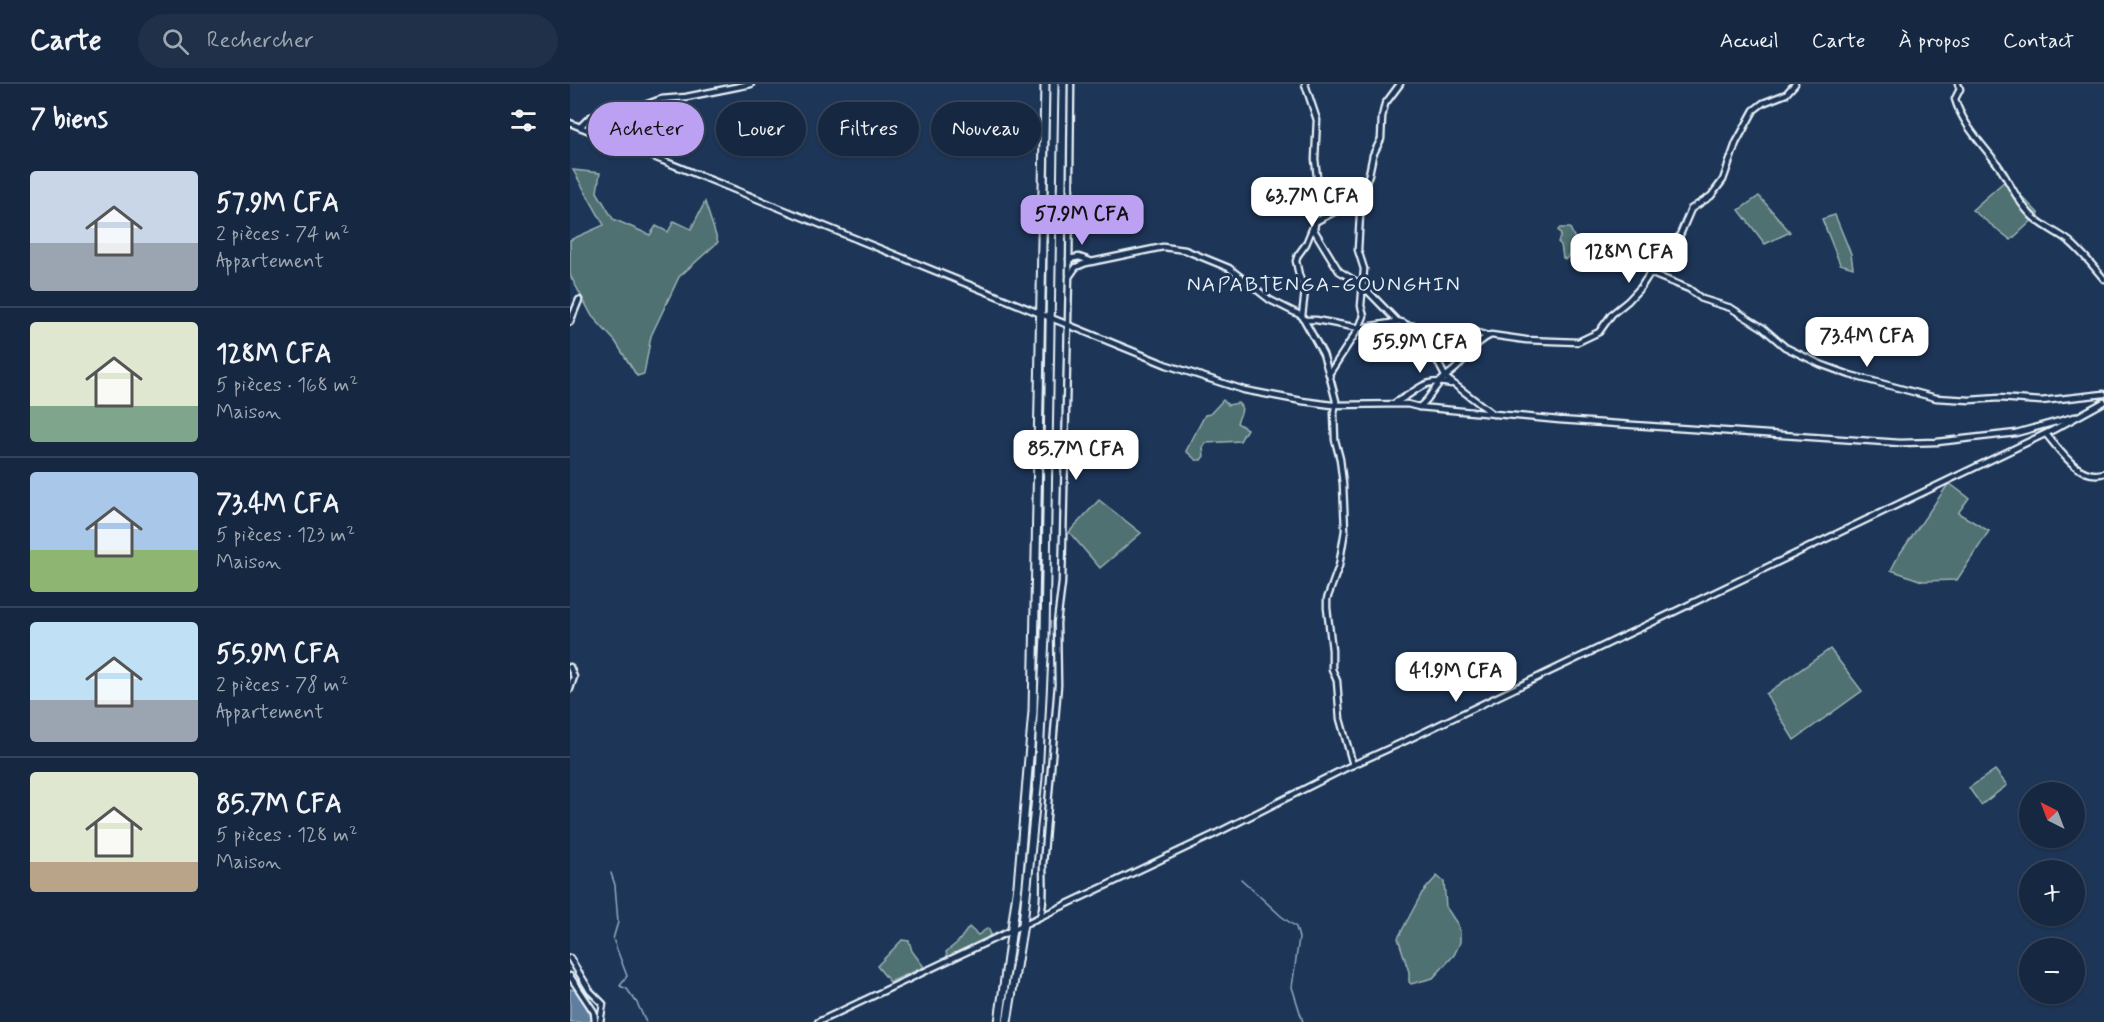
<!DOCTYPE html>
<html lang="fr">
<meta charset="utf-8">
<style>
body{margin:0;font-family:Mynerve,sans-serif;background:#1f3048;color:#f1f3f6;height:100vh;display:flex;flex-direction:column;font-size:22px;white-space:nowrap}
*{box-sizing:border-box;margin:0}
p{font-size:20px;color:#9ea6b1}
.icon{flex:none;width:33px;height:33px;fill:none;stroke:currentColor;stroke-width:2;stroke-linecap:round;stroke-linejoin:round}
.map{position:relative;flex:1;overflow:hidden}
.drawer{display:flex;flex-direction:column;background:#162841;width:570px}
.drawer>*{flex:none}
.banner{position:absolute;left:18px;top:18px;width:570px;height:54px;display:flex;gap:12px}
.needle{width:39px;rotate:318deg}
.tools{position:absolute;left:1449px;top:698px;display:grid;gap:12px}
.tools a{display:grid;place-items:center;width:66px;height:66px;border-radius:50%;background:#162841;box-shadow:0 2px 4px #0004,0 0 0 2px #35445a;font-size:30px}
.price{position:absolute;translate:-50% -51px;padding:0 14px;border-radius:12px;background:#fff;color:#222;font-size:20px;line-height:39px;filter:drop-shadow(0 2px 3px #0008)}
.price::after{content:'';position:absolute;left:50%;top:36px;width:18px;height:14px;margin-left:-9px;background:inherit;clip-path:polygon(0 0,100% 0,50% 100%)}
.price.active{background:#bca0f2;color:#111}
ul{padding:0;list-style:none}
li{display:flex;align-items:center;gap:18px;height:150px;padding:0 30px}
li+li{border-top:2px solid #35445a}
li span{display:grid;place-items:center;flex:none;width:168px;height:120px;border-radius:6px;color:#555}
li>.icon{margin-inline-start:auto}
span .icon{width:72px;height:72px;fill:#fffc;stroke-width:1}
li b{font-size:26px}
h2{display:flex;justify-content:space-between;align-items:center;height:72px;padding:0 30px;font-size:26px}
.chip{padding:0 21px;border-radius:27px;background:#162841;box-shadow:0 2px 4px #0004,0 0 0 2px #35445a;font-size:21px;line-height:54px}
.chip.active{background:#bca0f2;color:#111}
header{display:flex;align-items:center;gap:36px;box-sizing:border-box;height:84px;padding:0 30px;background:#162841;border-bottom:2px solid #35445a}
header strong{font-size:28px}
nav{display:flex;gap:33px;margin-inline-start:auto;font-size:21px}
.search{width:420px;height:54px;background:#1f3048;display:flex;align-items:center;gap:15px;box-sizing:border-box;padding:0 21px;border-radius:33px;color:#9ea6b1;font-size:22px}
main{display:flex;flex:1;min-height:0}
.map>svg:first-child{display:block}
.green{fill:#4f7172;stroke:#9cb1b5;stroke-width:1.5}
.water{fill:#5e7d9d;stroke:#95abc1;stroke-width:1.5}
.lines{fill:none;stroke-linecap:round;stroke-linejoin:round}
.stream{stroke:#95abc1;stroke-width:1.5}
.minor-casing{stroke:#e8f1f8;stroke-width:9}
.highway-casing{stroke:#e8f1f8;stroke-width:11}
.minor{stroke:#1d3557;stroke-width:4.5}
.highway{stroke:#1d3557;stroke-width:7}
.labels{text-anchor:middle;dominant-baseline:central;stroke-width:6;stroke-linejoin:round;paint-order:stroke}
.quarter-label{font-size:21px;letter-spacing:1.5px;fill:#e8f1f8;stroke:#1d3557}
</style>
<header>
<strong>Carte</strong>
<div class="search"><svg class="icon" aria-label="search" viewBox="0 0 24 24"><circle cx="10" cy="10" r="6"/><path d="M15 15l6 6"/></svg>Rechercher</div>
<nav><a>Accueil</a><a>Carte</a><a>À propos</a><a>Contact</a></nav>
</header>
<main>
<section class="drawer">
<h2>7 biens<svg class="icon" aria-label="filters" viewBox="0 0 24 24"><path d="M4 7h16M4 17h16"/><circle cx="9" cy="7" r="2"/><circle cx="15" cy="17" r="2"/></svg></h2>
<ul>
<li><span style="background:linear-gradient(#c9d6e8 60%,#9aa5b1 0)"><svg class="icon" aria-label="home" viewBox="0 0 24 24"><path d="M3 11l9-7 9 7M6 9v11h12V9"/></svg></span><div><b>57.9M CFA</b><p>2 pièces · 74 m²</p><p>Appartement</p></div></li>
<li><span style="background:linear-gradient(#dfe7d0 70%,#7fa58c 0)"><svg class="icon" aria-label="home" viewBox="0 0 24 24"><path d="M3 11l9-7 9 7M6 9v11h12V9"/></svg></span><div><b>128M CFA</b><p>5 pièces · 168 m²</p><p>Maison</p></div></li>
<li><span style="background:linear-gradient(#a9c7e8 65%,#8fb573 0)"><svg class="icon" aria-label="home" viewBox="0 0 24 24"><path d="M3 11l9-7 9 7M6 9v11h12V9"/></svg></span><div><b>73.4M CFA</b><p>5 pièces · 123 m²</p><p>Maison</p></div></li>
<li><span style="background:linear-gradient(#bfe0f5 65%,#9aa5b1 0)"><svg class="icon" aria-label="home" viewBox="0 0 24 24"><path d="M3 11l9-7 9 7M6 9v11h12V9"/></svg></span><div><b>55.9M CFA</b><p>2 pièces · 78 m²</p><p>Appartement</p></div></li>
<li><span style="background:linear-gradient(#dfe7d0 75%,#b9a48a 0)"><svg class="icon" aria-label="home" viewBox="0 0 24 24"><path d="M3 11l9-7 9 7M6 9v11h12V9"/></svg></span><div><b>85.7M CFA</b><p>5 pièces · 128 m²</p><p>Maison</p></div></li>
</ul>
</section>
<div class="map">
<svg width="1534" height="938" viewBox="0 0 1534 938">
<rect width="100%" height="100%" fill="#1d3557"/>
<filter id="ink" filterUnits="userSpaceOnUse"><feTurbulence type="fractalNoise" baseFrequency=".0167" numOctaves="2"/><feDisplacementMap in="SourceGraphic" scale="12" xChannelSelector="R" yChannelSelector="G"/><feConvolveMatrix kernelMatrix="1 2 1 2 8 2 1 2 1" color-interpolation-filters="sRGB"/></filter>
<g filter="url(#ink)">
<g class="green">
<path d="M 3,86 L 30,89 L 27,108 L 43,135 L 80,151 L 86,142 L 98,148 L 104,137 L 121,145 L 135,118 L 148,158 L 109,193 L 81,252 L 74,290 L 67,292 L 45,257 L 22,232 L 0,191 L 0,156 L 34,141 Z"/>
<path d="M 1436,96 L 1469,130 L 1441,156 L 1402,126 Z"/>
<path d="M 1189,112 L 1220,148 L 1195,160 L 1169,126 Z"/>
<path d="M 1265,131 L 1281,170 L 1283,184 L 1270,180 L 1252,135 Z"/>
<path d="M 990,144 L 1000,144 L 1007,159 L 996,175 L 993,174 L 991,161 L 988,158 L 991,151 L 988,146 Z"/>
<path d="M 653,316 L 658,321 L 668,319 C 676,326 669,331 667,339 L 677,345 L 670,357 L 636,359 L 633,364 L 634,372 L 631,376 L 626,376 L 616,367 L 635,331 L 640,330 Z"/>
<path d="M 1379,399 L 1399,414 L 1388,429 L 1419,447 L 1387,496 L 1352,497 L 1321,486 L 1329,471 Z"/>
<path d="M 529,416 L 571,449 L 530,484 L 499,448 Z"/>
<path d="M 1260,565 L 1292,607 L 1224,656 L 1196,610 Z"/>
<path d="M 1425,686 L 1437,701 L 1411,721 L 1399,704 Z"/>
<path d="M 867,792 L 874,798 L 876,823 L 888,841 L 890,849 L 890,859 L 884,871 L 863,894 L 841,900 L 839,898 L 839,888 L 828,854 L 852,809 Z"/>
<path d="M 399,843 L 408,851 L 418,844 L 421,850 L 416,855 L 379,873 L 377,872 L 376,868 L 388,858 Z"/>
<path d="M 332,856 L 339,857 L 342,867 L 354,883 L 320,898 L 307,882 Z"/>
</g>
<path class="water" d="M 0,905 L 7,907 L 21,932 L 22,938 L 0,938 Z"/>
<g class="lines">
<g class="stream">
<path d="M 41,789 L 45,801 L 48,838 L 43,855 L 57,892 L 50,902 L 57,905 L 67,919 L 76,938"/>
<path d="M 671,795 L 711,832 L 726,843 L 729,854 L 722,903 L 733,938"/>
</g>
<g class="minor-casing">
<g id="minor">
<path d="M 735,0 L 747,36 L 745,75 L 749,111 L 744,146 L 769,187 L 792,201 L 827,237 L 834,239 L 845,251 L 857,257 L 876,294 L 923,330"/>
<path d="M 1388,0 L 1390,5 L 1385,15 C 1392,40 1413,61 1428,81 C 1440,98 1446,116 1461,131 C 1472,142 1487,148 1499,157 C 1513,169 1523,182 1534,195"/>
<path d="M 0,39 L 597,281 L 674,306 L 732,317 L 762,321 L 837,320 L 849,323 L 989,336 L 1330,359 L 1367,358 L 1446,349 L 1504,333"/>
<path d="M 10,43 L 20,33 L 31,30 L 56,28 L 91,15 L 116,13 L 181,0"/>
<path d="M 745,138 L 766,127 L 776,116 L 793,102"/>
<path d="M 743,143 L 736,160 L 728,171 L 726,177 L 729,191 L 735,207 L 732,232 L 753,270 L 759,290"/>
<path d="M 499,175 L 509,173 L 520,177"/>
<path d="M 1080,189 L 1119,205 L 1132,215 L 1161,224 L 1193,244 L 1215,263 L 1250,280 L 1280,291 L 1366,314 L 1400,316 L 1429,314 L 1471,317 L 1534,310"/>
<path d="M 499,190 L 501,0"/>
<path d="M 735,236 L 746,236 L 789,244 L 827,238"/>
<path d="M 0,238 L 9,216"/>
<path d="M 837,241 L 870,246 L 895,245 L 918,252"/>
<path d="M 826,318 C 849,307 853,293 881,300"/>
<path d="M 849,323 C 858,317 860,310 867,302 C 871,295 878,291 884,286 C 898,274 904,258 921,251 L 956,256 L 1008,258 L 1029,248 L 1042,230 L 1058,217 L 1071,203 L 1080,189 L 1109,153 L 1121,125 L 1141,112 L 1153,96 L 1166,59 L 1184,26 L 1193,19 L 1216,10 L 1225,0"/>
<path d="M 1476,350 C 1490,366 1509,397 1534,389"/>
<path d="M 0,583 L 4,593 L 0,605"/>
<path d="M 783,681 L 770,635 L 767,597 L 762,585 L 762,566 L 757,524 L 757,515 L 769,482 L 775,446 L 773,400 L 770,375 L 765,356 L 764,329 L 766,317 L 759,290 L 789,244 L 794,232 L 791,222 L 794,185 L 788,166 L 791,113 L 799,90 L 803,71 L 811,55 L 812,33 L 815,20 L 830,0"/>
<path d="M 470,832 C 475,821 473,795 473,781 L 488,601 L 487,539 L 492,499 L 499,193 L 506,183 L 516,179 L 593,163 L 615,166 L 659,184 L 700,216 L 732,232"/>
<path d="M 0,874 L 20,907 L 33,920 L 30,938"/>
<path d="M 0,892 L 24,928 L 25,938"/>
<path d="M 248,938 L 643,751 L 776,684 L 831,659 L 1483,346 L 1534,318"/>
</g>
</g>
<g class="highway-casing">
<g id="highway">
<path d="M 429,938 L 448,801 L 463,627 L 475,0"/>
<path d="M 437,938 L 453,840 L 468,694 L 475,552 L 484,0"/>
</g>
</g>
<use href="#minor" class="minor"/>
<use href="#highway" class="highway"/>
</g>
</g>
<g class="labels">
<g class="quarter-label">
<text x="754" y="201">NAPABTENGA-GOUNGHIN</text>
</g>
</g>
</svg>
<div class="tools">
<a><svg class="needle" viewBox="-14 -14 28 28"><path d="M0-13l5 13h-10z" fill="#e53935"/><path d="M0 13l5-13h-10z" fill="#9ea6b1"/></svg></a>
<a>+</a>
<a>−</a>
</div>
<b class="price" style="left:742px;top:144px">63.7M CFA</b>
<b class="price active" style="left:512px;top:162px">57.9M CFA</b>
<b class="price" style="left:1059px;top:200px">128M CFA</b>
<b class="price" style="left:1297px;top:284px">73.4M CFA</b>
<b class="price" style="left:850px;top:290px">55.9M CFA</b>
<b class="price" style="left:506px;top:397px">85.7M CFA</b>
<b class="price" style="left:886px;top:619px">41.9M CFA</b>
<div class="banner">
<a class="chip active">Acheter</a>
<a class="chip">Louer</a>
<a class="chip">Filtres</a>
<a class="chip">Nouveau</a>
</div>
</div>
</main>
